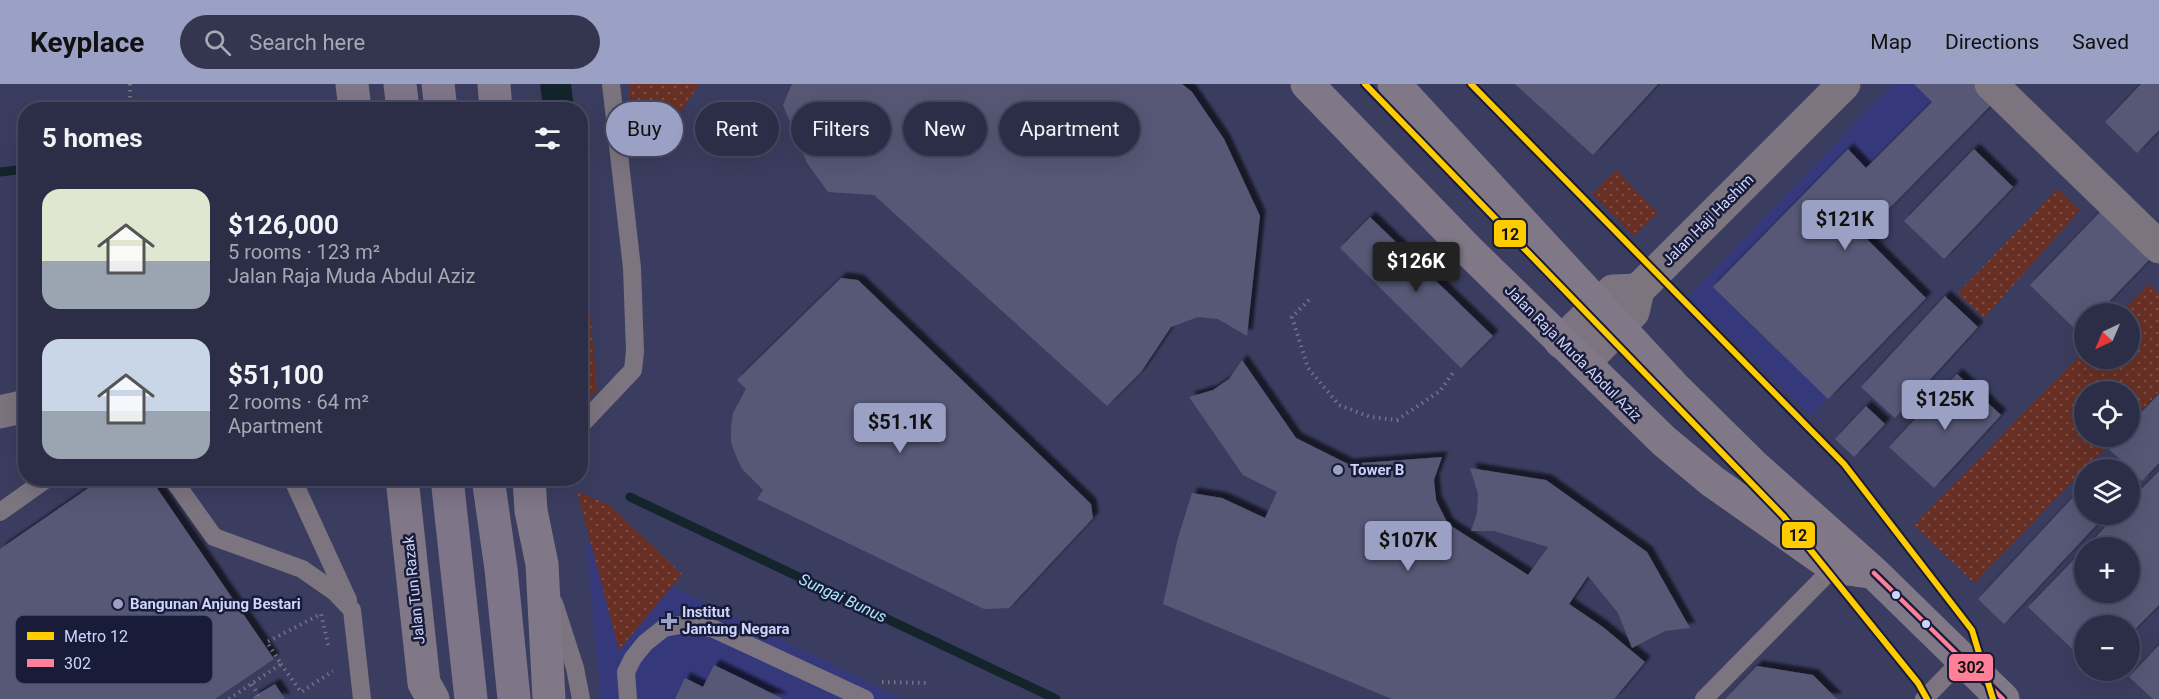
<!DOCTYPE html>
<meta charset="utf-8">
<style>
body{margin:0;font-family:Roboto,sans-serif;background:#34364f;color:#f1f3f6;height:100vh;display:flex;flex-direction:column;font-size:22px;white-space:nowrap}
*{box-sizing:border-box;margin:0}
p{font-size:20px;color:#a6a8b4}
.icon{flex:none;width:33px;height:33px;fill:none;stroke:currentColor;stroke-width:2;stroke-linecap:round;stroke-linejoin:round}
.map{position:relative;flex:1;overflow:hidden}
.details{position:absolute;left:18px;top:18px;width:570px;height:384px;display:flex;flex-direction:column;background:#2c2e48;border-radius:24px;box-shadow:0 6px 24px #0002,0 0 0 2px #484a60}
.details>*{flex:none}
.guide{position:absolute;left:606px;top:18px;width:570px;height:54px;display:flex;gap:12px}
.needle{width:39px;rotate:224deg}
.tools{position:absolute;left:2074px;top:219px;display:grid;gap:12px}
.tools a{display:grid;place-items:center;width:66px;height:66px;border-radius:50%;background:#2c2e48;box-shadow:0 6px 24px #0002,0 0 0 2px #484a60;font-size:30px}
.price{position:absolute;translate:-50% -51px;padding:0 14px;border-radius:6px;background:#9ba0c5;color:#111;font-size:20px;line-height:39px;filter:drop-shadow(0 2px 3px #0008)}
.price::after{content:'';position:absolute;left:50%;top:36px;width:18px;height:14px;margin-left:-9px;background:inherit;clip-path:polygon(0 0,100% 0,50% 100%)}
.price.current{background:#222;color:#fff}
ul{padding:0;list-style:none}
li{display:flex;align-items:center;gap:18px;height:150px;padding:0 24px}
li span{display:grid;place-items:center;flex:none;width:168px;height:120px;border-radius:18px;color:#555}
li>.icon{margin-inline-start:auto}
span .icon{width:72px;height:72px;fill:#fffc;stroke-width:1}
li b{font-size:26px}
h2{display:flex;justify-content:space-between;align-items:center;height:72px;padding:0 24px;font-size:26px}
.chip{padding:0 21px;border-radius:27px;background:#2c2e48;box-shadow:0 6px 24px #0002,0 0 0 2px #484a60;font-size:21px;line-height:54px}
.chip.current{background:#9ba0c5;color:#111}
header{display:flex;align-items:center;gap:36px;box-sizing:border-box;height:84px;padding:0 30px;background:#9ba0c5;color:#111}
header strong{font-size:28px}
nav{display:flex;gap:33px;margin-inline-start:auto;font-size:21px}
.search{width:420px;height:54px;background:#34364f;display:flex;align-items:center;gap:15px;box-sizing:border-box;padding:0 21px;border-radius:33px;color:#a6a8b4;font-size:22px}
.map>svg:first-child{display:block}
.built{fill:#35397b}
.grass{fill:url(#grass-dots)}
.water{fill:#14242b}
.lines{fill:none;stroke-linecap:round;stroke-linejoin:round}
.stream{stroke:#14242b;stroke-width:9}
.building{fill:#575976;filter:url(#shadow)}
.path{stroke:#767282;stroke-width:4;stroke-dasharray:1.5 4.5;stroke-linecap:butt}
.service{stroke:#7c747f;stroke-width:18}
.minor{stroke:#7c747f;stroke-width:33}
.secondary{stroke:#807787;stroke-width:33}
.primary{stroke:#7e7589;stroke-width:33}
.bus-1-casing{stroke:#191c39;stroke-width:9}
.bus-1{stroke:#ff8098;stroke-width:4.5}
.metro-1-casing{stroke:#191c39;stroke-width:10}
.metro-1{stroke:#fc0;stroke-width:6}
.poi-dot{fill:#9ba0c5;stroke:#191c39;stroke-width:2}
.bus-dot{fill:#ced5fc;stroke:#191c39;stroke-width:2}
.labels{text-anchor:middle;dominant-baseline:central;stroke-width:5;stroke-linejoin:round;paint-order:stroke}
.street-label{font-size:15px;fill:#ced5fc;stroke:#191c39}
.poi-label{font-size:15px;font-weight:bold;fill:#ced5fc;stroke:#191c39;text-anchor:start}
.water-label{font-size:16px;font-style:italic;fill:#ade8f8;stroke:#191c39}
.key{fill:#191c39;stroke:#4f5474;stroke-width:1.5}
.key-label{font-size:16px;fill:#ced5fc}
.line-badge{stroke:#191c39;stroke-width:2}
.pale-badge-label{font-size:16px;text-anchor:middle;font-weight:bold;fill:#111}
</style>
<header>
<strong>Keyplace</strong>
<div class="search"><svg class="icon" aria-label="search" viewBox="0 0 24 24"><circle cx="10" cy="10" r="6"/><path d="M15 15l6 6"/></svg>Search here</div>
<nav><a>Map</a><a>Directions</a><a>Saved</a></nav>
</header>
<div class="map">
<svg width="2159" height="615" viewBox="0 0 2159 615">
<defs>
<pattern id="grass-dots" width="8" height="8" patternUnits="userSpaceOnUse" patternTransform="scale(1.5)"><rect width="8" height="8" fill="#683025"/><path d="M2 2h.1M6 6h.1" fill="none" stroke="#7c4d46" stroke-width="1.8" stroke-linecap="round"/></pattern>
<filter id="shadow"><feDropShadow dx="5.5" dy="-5.5" stdDeviation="1.5" flood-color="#0009"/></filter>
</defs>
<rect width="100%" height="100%" fill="#3b3d60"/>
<g class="built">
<path d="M 1893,0 L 1953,0 L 1857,150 L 1924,215 L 1811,332 L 1688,213 Z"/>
<path d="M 586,460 L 902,615 L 601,615 Z"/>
</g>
<g class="grass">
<path d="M 629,0 L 699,0 L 661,58 L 635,74 Z"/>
<path d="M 1616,86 L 1658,129 L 1634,152 L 1592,110 Z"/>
<path d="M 2057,105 L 2080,126 L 1984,234 L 1958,209 Z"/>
<path d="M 581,125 L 597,306 L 581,322 L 580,322 Z"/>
<path d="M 2149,200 L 2159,209 L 2159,309 L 2130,338 L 2130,308 L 2085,308 L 2085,352 L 2116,353 L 1974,499 L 1914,441 L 2085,266 L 2085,274 L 2130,274 L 2130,230 L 2120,229 Z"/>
<path d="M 577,407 L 609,421 L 682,490 L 619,566 Z"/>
</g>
<path class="water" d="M 540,0 L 571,0 L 574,25 L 543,25 Z"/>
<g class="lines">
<g class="stream">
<path d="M 0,88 L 26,85"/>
<path d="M 630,413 L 1056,615"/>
</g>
</g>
<g class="building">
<path d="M 792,0 L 1182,0 L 1192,8 L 1224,55 L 1260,132 L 1247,252 L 1218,235 L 1198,233 L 1171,243 L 1141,288 L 1107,322 L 874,111 L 828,108 L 807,79 L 783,21 Z"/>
<path d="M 1515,0 L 1658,0 L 1593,71 Z"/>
<path d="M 1914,0 L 1975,0 L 1994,18 L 1863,151 L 1926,214 L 1828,315 L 1713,203 L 1848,65 L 1866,84 L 1932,18 Z"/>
<path d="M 2141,0 L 2159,0 L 2159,46 L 2137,69 L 2105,38 Z"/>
<path d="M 1974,65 L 2013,103 L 1944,175 L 1904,137 Z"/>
<path d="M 2100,128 L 2149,176 L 2097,230 L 2085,230 L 2085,242 L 2079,249 L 2030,201 Z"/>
<path d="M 1370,133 L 1493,252 L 1461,284 L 1340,164 Z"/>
<path d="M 841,194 L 858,196 L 1091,420 L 1093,434 L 1009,524 L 984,525 L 757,415 L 763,406 L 742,385 L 736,372 L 731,358 L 731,344 L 733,329 L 746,305 L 737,296 Z"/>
<path d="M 1945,212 L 1978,243 L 1895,334 L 1861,303 Z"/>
<path d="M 1242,276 L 1296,354 L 1348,380 L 1442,373 L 1434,396 L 1436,416 L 1448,440 L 1528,491 L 1548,463 L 1494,447 L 1471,447 L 1477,429 L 1478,410 L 1470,384 L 1546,396 L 1647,468 L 1690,544 L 1665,547 L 1632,564 L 1618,529 L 1588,492 L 1569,520 L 1603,543 L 1645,578 L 1614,615 L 1392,615 L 1163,520 L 1178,454 L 1192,409 L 1222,414 L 1265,434 L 1277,408 L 1243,391 L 1189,313 L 1213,306 L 1229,295 Z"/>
<path d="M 1957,290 L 2001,331 L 1934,404 L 1889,363 Z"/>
<path d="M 2159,310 L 2159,379 L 2142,397 L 2108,364 L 2118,352 L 2130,352 L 2130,340 Z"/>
<path d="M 1866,322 L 1885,340 L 1854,373 L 1835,355 Z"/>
<path d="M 2159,387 L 2159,521 L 2130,550 L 2130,542 L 2085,542 L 2085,577 L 2028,523 L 2085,464 L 2085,508 L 2130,508 L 2130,464 L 2086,464 L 2117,430 L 2130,430 L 2130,417 Z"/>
<path d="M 103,394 L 150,394 L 274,575 L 215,615 L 0,615 L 0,465 Z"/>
<path d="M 2077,409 L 2085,417 L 2085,430 L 2099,430 L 2103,434 L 2004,540 L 1978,515 Z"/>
<path d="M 2159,561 L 2159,615 L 2153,615 L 2129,593 Z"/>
<path d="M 714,581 L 747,597 L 783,615 L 675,615 L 685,594 L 703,603 Z"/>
<path d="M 1757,582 L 1813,591 L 1837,615 L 1725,615 Z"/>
<path d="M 275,600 L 285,615 L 254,615 L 253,613 Z"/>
</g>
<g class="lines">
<g class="path">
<path d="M 130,0 L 130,26"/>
<path d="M 1309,216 L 1292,233 L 1308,284 L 1339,321 L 1370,333 L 1397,336 L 1440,307 L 1455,286"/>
<path d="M 281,580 L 301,608 L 333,587"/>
<path d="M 882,598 L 930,599"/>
<path d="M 252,600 L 260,615"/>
<path d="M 229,615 L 281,580 L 267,558 L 321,530 L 329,564"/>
</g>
<g class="service">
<path d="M 580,342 L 633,286 L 635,267 L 632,184 L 611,0"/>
<path d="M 172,394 L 214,453 L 302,485 L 335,508 L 352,526 L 362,615"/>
<path d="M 292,394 L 348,516"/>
<path d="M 0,428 L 48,394"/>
<path d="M 554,519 L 575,584 L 581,615"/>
<path d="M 628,615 L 626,588 L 633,574 L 645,559 L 664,544 L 686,540 L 714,545 L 865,615"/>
<path d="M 1704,615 L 1834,483"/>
<path d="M 1924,615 L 1963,575"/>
</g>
<g class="minor">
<path d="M 1991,0 L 2159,163"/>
<path d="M 1561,258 L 1613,207 L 1638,206"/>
<path d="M 1584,279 L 1633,228 L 1638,206 L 1844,0"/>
<path d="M 0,328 L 26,322"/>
</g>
<g class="secondary">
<path d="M 352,0 L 355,26"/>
<path d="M 494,0 L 496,26"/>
<path d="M 1307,0 L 1468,166 L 1664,357 L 1712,397 L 1834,483 L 1869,488"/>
<path d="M 1394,0 L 1674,303 L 1753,381 L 1874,489 L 2003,615"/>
<path d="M 402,394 L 424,599 L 433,615"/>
<path d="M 529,394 L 531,427 L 542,480 L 549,615"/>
</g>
<g class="primary">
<path d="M 400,0 L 403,26"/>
<path d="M 438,0 L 441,26"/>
<path d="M 447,394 L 471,615"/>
<path d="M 488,394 L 501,485 L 514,615"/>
</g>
<g class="bus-1-casing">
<path id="bus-1" d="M 1874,489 L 2003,615"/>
</g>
<use href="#bus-1" class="bus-1"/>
<g class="metro-1-casing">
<g id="metro-1">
<path d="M 1365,0 L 1783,432 L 1918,599 L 1927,615"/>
<path d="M 1471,0 L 1844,380 L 1972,546 L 1993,615"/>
</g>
</g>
<use href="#metro-1" class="metro-1"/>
</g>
<g class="poi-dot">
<circle cx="1338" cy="386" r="6"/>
<circle cx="118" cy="520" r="6"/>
<path d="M666 528h6v6h6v6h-6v6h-6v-6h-6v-6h6z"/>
</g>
<g class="bus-dot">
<circle cx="1896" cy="511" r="5"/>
<circle cx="1926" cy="540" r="5"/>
</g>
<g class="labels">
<g class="street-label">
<text transform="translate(1708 136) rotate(-45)">Jalan Haji Hashim</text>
<text transform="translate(1573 269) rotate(45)">Jalan Raja Muda Abdul Aziz</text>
<text transform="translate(414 506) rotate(-96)">Jalan Tun Razak</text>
</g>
<g class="poi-label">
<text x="1350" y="386">Tower B</text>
<text x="130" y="520">Bangunan Anjung Bestari</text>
<text x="682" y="528">Institut<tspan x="682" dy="17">Jantung Negara</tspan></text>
</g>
<g class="water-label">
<text transform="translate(843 514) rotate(25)">Sungai Bunus</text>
</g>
</g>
<rect x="15" y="531" width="198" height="69" rx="9" class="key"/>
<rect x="27" y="548" width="27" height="8" fill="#fc0"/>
<rect x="27" y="575" width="27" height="8" fill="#ff8098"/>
<g class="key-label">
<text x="64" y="558">Metro 12</text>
<text x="64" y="585">302</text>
</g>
<g class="line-badge">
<rect x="1493" y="135" width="34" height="29" rx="6" fill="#fc0"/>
<rect x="1781" y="437" width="35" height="28" rx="6" fill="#fc0"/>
<rect x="1948" y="569" width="46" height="29" rx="6" fill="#ff8098"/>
</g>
<g class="pale-badge-label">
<text x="1510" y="156">12</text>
<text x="1798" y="457">12</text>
<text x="1971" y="589">302</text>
</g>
</svg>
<div class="tools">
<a><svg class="needle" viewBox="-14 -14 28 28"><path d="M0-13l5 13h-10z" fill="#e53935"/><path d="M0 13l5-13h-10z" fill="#a6a8b4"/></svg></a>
<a><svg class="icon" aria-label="locate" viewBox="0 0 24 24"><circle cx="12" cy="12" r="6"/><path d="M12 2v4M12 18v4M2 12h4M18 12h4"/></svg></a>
<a><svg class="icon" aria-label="layers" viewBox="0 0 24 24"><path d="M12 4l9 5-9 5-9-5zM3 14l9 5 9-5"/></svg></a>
<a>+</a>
<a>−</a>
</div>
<b class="price" style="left:1845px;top:167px">$121K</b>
<b class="price current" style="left:1416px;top:209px">$126K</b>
<b class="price" style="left:1945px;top:347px">$125K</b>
<b class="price" style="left:900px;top:370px">$51.1K</b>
<b class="price" style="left:1408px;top:488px">$107K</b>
<div class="guide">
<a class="chip current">Buy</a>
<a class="chip">Rent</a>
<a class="chip">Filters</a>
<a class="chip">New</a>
<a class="chip">Apartment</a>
</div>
<section class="details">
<h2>5 homes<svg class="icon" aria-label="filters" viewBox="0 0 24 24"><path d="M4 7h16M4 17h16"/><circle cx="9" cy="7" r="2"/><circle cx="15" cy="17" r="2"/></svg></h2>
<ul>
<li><span style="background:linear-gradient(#dfe7d0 60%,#9aa5b1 0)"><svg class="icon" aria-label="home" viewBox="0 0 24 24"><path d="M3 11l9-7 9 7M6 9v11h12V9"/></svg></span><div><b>$126,000</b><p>5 rooms · 123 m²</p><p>Jalan Raja Muda Abdul Aziz</p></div></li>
<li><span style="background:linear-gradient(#c9d6e8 60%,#9aa5b1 0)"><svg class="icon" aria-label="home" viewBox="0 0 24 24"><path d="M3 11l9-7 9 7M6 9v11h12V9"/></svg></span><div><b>$51,100</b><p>2 rooms · 64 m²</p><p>Apartment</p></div></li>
</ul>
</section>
</div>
